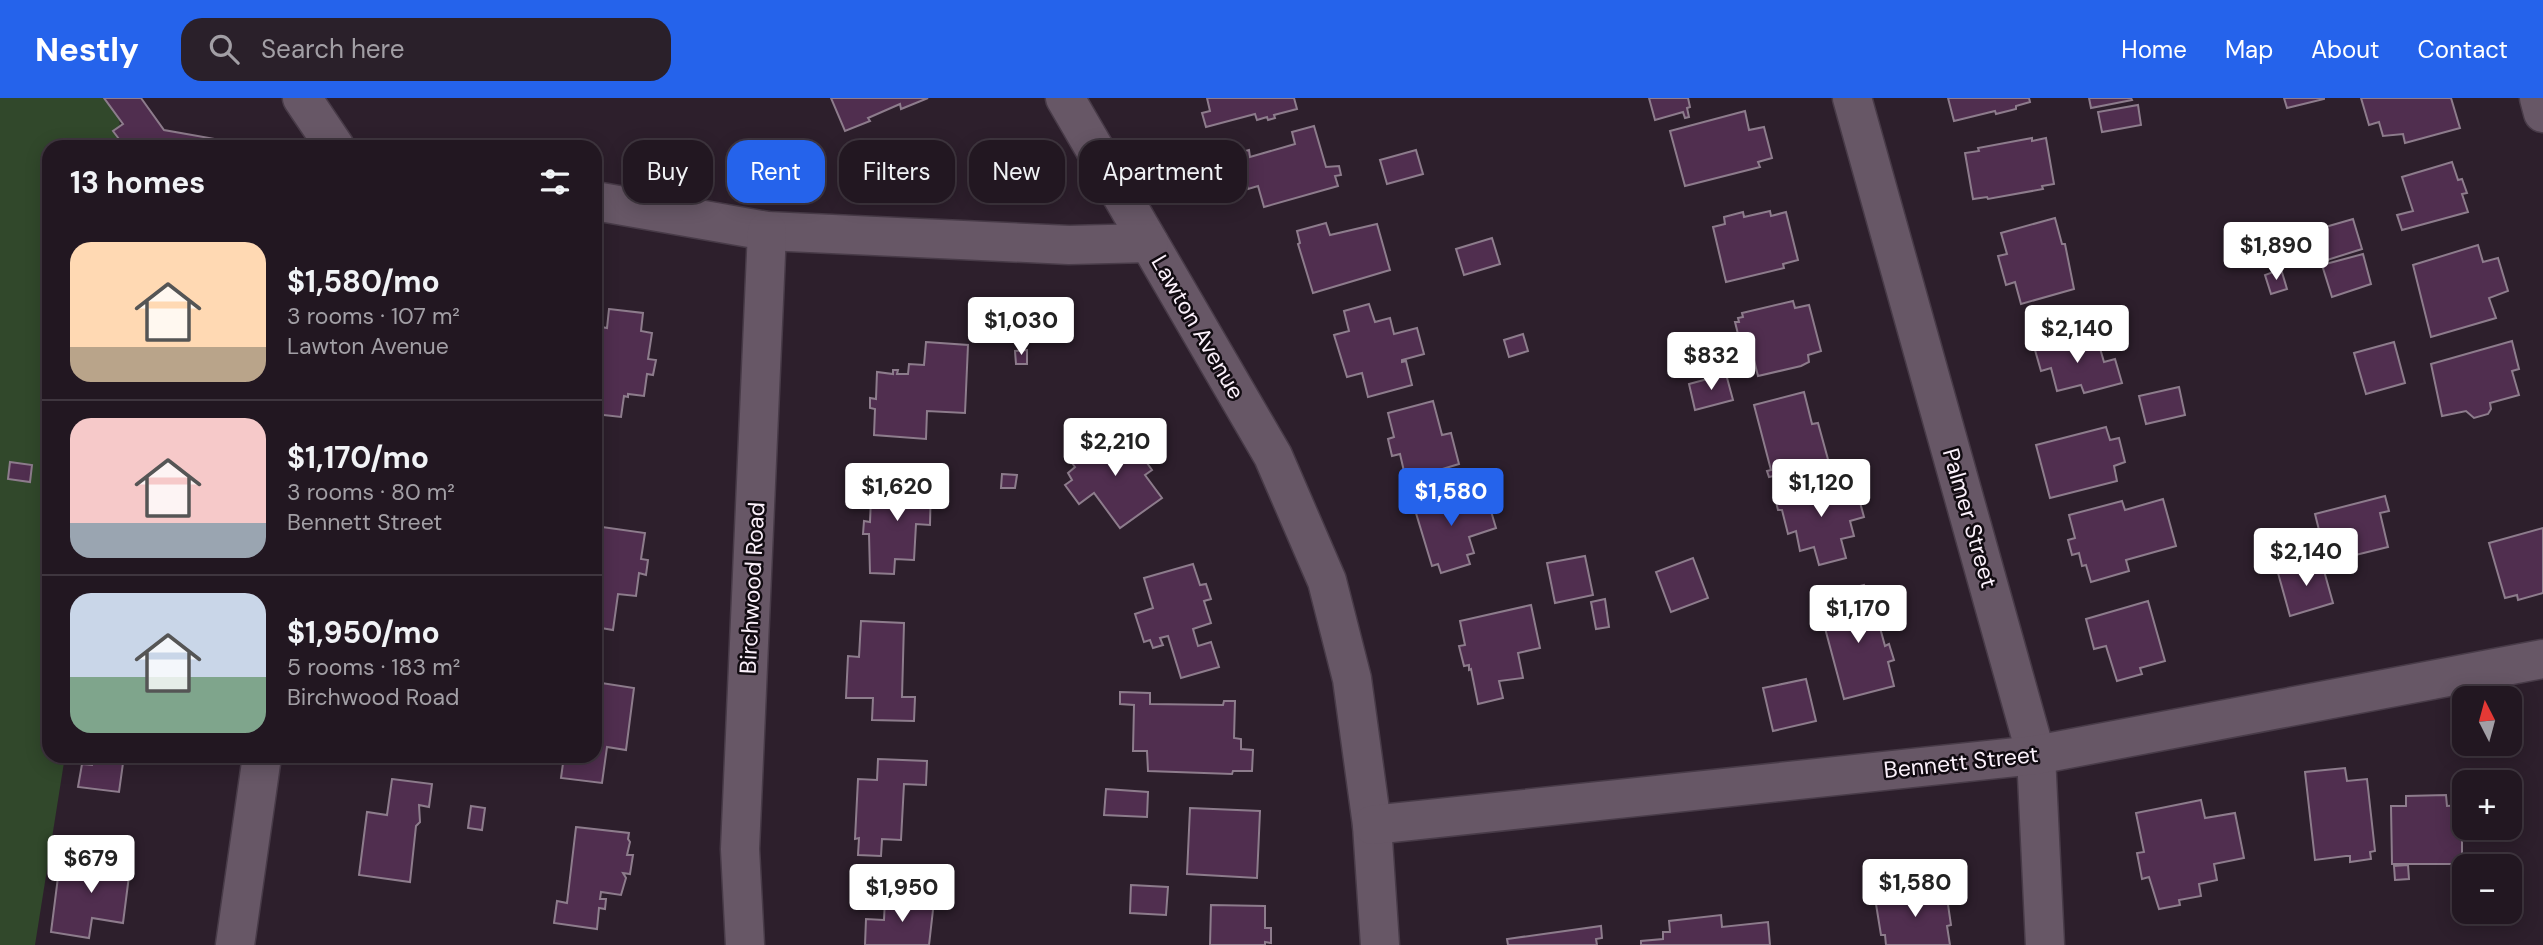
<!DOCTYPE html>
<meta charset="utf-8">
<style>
body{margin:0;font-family:"DM Sans",sans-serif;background:#2a202a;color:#f1f3f6;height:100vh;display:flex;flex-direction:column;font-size:26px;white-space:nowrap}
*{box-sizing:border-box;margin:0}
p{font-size:23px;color:#a29fa5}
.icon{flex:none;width:38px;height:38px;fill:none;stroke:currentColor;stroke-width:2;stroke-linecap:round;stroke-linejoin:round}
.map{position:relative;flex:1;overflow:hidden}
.side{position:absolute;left:42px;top:42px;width:560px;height:623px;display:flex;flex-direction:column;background:#221721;border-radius:21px;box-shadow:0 4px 18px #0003,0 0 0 2px #3f363f}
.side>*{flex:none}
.top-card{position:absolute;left:623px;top:42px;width:665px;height:63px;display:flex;gap:14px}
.needle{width:46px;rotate:354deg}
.buttons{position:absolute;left:2452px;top:588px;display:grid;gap:14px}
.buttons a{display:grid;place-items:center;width:70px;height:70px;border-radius:14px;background:#221721;box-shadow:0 4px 18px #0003,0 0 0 2px #3f363f;font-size:35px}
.price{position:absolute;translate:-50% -60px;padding:0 16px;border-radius:7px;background:#fff;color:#222;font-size:23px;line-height:46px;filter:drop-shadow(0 2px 4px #0008)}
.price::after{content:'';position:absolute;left:50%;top:42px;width:21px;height:16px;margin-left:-10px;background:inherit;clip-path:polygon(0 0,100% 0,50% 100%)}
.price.active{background:#2563eb;color:#fff}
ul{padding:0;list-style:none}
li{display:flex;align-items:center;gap:21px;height:175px;padding:0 28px}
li+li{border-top:2px solid #3f363f}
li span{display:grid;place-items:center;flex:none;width:196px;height:140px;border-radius:21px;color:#555}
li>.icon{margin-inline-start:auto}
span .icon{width:84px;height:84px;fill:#fffc;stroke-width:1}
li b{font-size:30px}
h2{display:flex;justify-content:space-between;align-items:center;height:84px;padding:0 28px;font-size:30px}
.tag{padding:0 24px;border-radius:21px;background:#221721;box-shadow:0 4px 18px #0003,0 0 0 2px #3f363f;font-size:24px;line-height:63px}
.tag.active{background:#2563eb;color:#fff}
header{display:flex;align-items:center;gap:42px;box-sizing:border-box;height:98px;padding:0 35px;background:#2563eb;color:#fff}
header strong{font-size:33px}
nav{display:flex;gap:38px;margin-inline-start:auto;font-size:24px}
.search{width:490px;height:63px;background:#2a202a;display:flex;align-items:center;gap:18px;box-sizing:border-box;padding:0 24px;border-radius:21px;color:#a29fa5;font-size:26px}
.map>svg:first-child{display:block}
.green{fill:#31482b}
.building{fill:#502e4f;stroke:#8d7c8c;stroke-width:2}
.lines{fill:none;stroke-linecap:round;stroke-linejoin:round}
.minor-casing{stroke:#483b48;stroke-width:41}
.minor{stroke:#675766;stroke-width:38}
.labels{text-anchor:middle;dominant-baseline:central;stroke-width:5;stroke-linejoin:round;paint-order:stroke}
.street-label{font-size:23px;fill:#fbf1fb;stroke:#110b11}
</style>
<header>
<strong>Nestly</strong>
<div class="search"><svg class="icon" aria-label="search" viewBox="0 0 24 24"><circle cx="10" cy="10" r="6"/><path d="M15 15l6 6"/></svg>Search here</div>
<nav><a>Home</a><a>Map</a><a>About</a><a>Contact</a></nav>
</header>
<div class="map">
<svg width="2543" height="847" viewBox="0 0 2543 847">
<rect width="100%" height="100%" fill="#2d1f2c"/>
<path class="green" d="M 0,0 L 118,0 L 121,46 L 121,49 L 49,49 L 49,658 L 65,658 L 35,847 L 0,847 Z"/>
<g class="building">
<path d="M 104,0 L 141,0 L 164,32 L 215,41 L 214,49 L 125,49 L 113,33 L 123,26 Z"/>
<path d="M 831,0 L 928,0 L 901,11 L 900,6 L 868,20 L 870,23 L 845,33 Z"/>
<path d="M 1207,0 L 1294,0 L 1297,11 L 1274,17 L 1275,20 L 1268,22 L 1267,19 L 1257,22 L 1255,16 L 1206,29 L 1202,15 L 1210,13 Z"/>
<path d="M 1649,0 L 1688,0 L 1690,9 L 1687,10 L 1689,19 L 1685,20 L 1683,14 L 1655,22 Z"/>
<path d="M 1948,0 L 2029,0 L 2030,4 L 2016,8 L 2016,11 L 1996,16 L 1995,13 L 1954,23 Z"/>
<path d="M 2089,0 L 2131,0 L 2132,2 L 2091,10 Z"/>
<path d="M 2284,0 L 2324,0 L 2324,1 L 2287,10 Z"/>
<path d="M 2361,0 L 2451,0 L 2460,30 L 2405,45 L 2403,36 L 2383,38 L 2379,24 L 2369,27 Z"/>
<path d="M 2138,7 L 2141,27 L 2102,34 L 2098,14 Z"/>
<path d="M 1745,13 L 1749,32 L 1764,29 L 1772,60 L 1758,64 L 1760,69 L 1685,88 L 1670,33 Z"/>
<path d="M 1314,28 L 1326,69 L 1339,68 L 1341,77 L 1335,78 L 1338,88 L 1264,109 L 1258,88 L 1248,91 L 1238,55 L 1249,52 L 1250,59 L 1295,46 L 1292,34 Z"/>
<path d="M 2032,40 L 2032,43 L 2046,40 L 2054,86 L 2042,88 L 2043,91 L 1988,101 L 1987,99 L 1973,101 L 1965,55 L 1979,53 L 1978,50 Z"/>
<path d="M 1416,52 L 1423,76 L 1387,86 L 1380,62 Z"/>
<path d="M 2452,64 L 2458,82 L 2462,81 L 2467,95 L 2462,96 L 2468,114 L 2402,132 L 2397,117 L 2413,113 L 2402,79 Z"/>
<path d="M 1770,113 L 1771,118 L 1786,114 L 1798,162 L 1783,166 L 1784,170 L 1726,184 L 1713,129 L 1725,126 L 1724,119 L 1743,114 L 1744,119 Z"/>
<path d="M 2055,120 L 2062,146 L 2065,146 L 2074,191 L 2021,206 L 2015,184 L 2006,187 L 1998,158 L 2007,156 L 2001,135 Z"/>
<path d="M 2353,121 L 2362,151 L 2324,163 L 2315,132 Z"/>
<path d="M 1326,125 L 1330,137 L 1377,126 L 1390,172 L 1313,195 L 1298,146 L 1300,145 L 1297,133 Z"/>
<path d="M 1492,140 L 1500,166 L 1464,177 L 1456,151 Z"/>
<path d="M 2478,147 L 2483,164 L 2498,160 L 2508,193 L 2489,200 L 2496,220 L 2431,239 L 2413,167 Z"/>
<path d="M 2363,156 L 2371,186 L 2332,199 L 2322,167 Z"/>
<path d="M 2281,171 L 2287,191 L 2271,196 L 2265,177 Z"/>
<path d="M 1793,203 L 1795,210 L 1809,207 L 1821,253 L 1808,257 L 1809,264 L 1801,268 L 1758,278 L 1750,246 L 1741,248 L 1735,224 L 1739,224 L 1738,220 L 1743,219 L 1742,215 Z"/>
<path d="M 1369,206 L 1375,224 L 1390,220 L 1394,236 L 1417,230 L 1424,256 L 1402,262 L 1402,264 L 1406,263 L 1412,287 L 1368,299 L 1362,275 L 1347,279 L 1334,237 L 1349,233 L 1344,213 Z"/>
<path d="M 609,211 L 643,215 L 641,233 L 652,235 L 648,261 L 656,262 L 653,277 L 647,276 L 644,298 L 628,296 L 628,299 L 624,298 L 621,319 L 595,316 L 595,277 L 601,229 L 607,230 Z"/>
<path d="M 1523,236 L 1528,253 L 1509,259 L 1504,242 Z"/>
<path d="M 2056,238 L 2060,250 L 2097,240 L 2104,264 L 2115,261 L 2122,285 L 2084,295 L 2081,287 L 2057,293 L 2051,270 L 2041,273 L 2033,245 Z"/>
<path d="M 2512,243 L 2519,271 L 2512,273 L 2519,297 L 2490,305 L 2491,311 L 2488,316 L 2474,320 L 2466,313 L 2442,318 L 2431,266 Z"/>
<path d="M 926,244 L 968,247 L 965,315 L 927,313 L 926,341 L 874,337 L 875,311 L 870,310 L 870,300 L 876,301 L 877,274 L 893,276 L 893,272 L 898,272 L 897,276 L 908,276 L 909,266 L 924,267 Z"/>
<path d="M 2394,244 L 2405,285 L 2366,296 L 2354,255 Z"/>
<path d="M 1027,252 L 1027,266 L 1016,266 L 1015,253 Z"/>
<path d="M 1726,276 L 1733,302 L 1695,312 L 1689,286 Z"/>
<path d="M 2179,289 L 2185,317 L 2146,326 L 2139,298 Z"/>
<path d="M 1804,294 L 1812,326 L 1818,325 L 1829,365 L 1769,379 L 1767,373 L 1771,372 L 1754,307 Z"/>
<path d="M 1433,303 L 1442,337 L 1451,335 L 1459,366 L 1406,382 L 1400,356 L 1392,358 L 1388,341 L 1394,339 L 1388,315 Z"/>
<path d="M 1121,329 L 1152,372 L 1145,377 L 1162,400 L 1120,430 L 1094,395 L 1079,406 L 1065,387 L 1072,382 L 1068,375 L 1075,369 L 1072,365 Z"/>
<path d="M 2106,329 L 2110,342 L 2119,340 L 2125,364 L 2114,368 L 2117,383 L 2050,400 L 2036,347 Z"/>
<path d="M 10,364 L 32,367 L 30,384 L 8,381 Z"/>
<path d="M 1002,376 L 1017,377 L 1015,390 L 1001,390 Z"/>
<path d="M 889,380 L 931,382 L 930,427 L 916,426 L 914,462 L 895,461 L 894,476 L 870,475 L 869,436 L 863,436 L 864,423 L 870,424 L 871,400 L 888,400 Z"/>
<path d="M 1840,384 L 1845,401 L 1858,397 L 1864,419 L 1850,423 L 1854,438 L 1841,441 L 1846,460 L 1819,467 L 1814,449 L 1800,453 L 1796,433 L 1788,436 L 1782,412 L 1778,412 L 1774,396 L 1789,392 L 1790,397 Z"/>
<path d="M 1447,392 L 1450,402 L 1465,398 L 1469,408 L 1488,403 L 1496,430 L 1469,439 L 1474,455 L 1467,457 L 1470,466 L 1441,475 L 1438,466 L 1432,468 L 1412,402 Z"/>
<path d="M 2385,398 L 2389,413 L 2380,415 L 2388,449 L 2327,464 L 2315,416 Z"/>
<path d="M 2163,401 L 2176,448 L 2126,462 L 2129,473 L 2091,484 L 2086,467 L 2082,468 L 2079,455 L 2072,457 L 2068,442 L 2075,440 L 2069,417 L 2122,403 L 2125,412 Z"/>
<path d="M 595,428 L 645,435 L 641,461 L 648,462 L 646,477 L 639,475 L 636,498 L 618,496 L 613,532 L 595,529 Z"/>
<path d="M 2543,430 L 2543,495 L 2518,502 L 2517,497 L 2505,500 L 2489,445 Z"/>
<path d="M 1585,458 L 1593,497 L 1555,505 L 1547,465 Z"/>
<path d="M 1693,460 L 1708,500 L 1671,514 L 1656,474 Z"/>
<path d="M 2321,462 L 2333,505 L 2290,518 L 2278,475 Z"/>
<path d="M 1193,466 L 1200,487 L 1206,486 L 1211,501 L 1204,503 L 1211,525 L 1193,531 L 1198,548 L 1211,544 L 1219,569 L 1181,580 L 1168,538 L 1160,540 L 1163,547 L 1153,550 L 1150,542 L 1144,544 L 1135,516 L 1153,510 L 1144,480 Z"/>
<path d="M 1864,487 L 1872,517 L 1876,515 L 1885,548 L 1889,546 L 1894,562 L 1888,564 L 1894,588 L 1844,601 L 1822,519 L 1842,514 L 1836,494 Z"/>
<path d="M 1605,501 L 1609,529 L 1596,531 L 1591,504 Z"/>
<path d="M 2148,503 L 2165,563 L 2140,570 L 2142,576 L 2117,583 L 2106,548 L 2094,551 L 2086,521 Z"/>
<path d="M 1531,507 L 1540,550 L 1518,555 L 1523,580 L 1499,583 L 1503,600 L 1478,606 L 1471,571 L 1469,572 L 1469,567 L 1464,568 L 1459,548 L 1465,547 L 1460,523 Z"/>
<path d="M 861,523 L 904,525 L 902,599 L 915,599 L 914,623 L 872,622 L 873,600 L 846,600 L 848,558 L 859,559 Z"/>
<path d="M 1806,581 L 1816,623 L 1773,633 L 1763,590 Z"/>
<path d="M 595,584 L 634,590 L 626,652 L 607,649 L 602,685 L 561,680 L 564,658 L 595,658 Z"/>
<path d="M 1120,594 L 1150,595 L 1150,606 L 1223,607 L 1224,603 L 1235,603 L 1234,640 L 1241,641 L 1241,651 L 1253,652 L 1252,673 L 1233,673 L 1232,676 L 1148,673 L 1147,653 L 1133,653 L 1134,607 L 1120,606 Z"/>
<path d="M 93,658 L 124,658 L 119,694 L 78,689 L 82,666 L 92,667 Z"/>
<path d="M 878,661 L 927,663 L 926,687 L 904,686 L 901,742 L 882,741 L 881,758 L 858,757 L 859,740 L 855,741 L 858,681 L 877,682 Z"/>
<path d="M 2345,670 L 2347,683 L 2367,681 L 2375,753 L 2370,754 L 2371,761 L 2350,764 L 2350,758 L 2346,758 L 2315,762 L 2305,674 Z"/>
<path d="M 392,681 L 432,686 L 429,709 L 419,707 L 420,724 L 416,728 L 410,784 L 359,777 L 367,714 L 387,717 Z"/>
<path d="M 1106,691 L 1148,694 L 1147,719 L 1104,717 Z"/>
<path d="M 2446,697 L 2447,708 L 2462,707 L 2462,766 L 2392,766 L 2391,708 L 2406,708 L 2406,698 Z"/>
<path d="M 2201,702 L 2205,720 L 2235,715 L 2244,760 L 2214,766 L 2217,782 L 2199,786 L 2201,798 L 2179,802 L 2180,807 L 2159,811 L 2149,779 L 2142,781 L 2137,755 L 2144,754 L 2136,715 Z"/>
<path d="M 471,708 L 485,710 L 482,732 L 468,730 Z"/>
<path d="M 1190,710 L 1260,713 L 1257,780 L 1187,776 Z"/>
<path d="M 576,729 L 629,735 L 628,741 L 630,744 L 627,757 L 633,757 L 630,776 L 623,775 L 626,780 L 621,797 L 601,794 L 600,801 L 606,801 L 605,811 L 599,810 L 597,831 L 554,825 L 557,803 L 567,805 Z"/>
<path d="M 81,756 L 131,762 L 123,825 L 92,820 L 89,840 L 51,834 L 58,779 L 78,781 Z"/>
<path d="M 2408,767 L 2409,781 L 2395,782 L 2394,768 Z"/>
<path d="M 898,776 L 914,778 L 913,788 L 897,786 Z"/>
<path d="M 1131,787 L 1168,789 L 1166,817 L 1130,815 Z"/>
<path d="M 1946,793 L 1951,827 L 1947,828 L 1950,847 L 1886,847 L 1885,837 L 1881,837 L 1875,800 L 1886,798 L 1886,801 Z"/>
<path d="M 885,801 L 934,803 L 929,847 L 865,847 L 866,821 L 884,822 Z"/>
<path d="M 1211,807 L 1265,808 L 1265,830 L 1271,830 L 1271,845 L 1265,844 L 1265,847 L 1210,847 Z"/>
<path d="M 1721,817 L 1722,829 L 1768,824 L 1770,847 L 1641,847 L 1641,843 L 1663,841 L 1663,834 L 1670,834 L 1669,823 Z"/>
<path d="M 1601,828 L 1602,840 L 1596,841 L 1597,847 L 1508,847 L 1507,841 Z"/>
</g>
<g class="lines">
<g class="minor-casing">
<g id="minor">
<path d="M 302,0 L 335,49"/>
<path d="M 1065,0 L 1273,358 L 1327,483 L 1352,581 L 1372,727 L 1380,847"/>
<path d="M 1852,0 L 2036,657 L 2045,847"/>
<path d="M 2539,0 L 2543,15"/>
<path d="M 595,103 L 767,133 L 1069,147 L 1149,145"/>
<path d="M 1372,727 L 2036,657 L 2543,561"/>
<path d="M 235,847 L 262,658"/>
<path d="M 745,847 L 740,751 L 767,133"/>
</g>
</g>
<use href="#minor" class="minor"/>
</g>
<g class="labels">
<g class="street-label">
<text transform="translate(1198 229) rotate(60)">Lawton Avenue</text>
<text transform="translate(1970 420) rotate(74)">Palmer Street</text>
<text transform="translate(752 490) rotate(-87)">Birchwood Road</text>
<text transform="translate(1961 664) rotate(-6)">Bennett Street</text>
</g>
</g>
</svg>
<div class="buttons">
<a><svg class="needle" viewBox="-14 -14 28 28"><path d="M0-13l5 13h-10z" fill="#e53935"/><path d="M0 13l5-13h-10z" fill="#a29fa5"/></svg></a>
<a>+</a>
<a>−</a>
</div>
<b class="price" style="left:2276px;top:184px">$1,890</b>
<b class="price" style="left:1021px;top:259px">$1,030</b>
<b class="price" style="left:2077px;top:267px">$2,140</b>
<b class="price" style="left:1711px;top:294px">$832</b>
<b class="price" style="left:1115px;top:380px">$2,210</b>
<b class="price" style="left:1821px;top:421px">$1,120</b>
<b class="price" style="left:897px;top:425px">$1,620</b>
<b class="price active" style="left:1451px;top:430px">$1,580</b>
<b class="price" style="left:2306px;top:490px">$2,140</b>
<b class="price" style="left:1858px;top:547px">$1,170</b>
<b class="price" style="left:91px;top:797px">$679</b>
<b class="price" style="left:1915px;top:821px">$1,580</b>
<b class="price" style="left:902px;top:826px">$1,950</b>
<div class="top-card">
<a class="tag">Buy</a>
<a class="tag active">Rent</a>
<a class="tag">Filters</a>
<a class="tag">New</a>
<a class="tag">Apartment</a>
</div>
<section class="side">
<h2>13 homes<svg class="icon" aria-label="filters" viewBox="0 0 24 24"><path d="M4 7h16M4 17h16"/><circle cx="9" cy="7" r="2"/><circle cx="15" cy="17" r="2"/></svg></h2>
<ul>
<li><span style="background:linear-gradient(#ffd9b3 75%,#b9a48a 0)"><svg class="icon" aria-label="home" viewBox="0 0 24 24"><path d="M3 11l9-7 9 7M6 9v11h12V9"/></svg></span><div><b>$1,580/mo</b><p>3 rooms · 107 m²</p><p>Lawton Avenue</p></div></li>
<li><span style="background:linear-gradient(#f6c9c9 75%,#9aa5b1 0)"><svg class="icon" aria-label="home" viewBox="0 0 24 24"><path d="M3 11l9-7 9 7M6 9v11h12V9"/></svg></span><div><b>$1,170/mo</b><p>3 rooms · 80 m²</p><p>Bennett Street</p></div></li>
<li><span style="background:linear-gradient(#c9d6e8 60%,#7fa58c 0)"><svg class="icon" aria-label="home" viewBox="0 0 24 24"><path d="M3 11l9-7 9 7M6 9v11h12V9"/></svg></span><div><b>$1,950/mo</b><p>5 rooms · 183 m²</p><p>Birchwood Road</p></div></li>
</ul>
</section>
</div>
